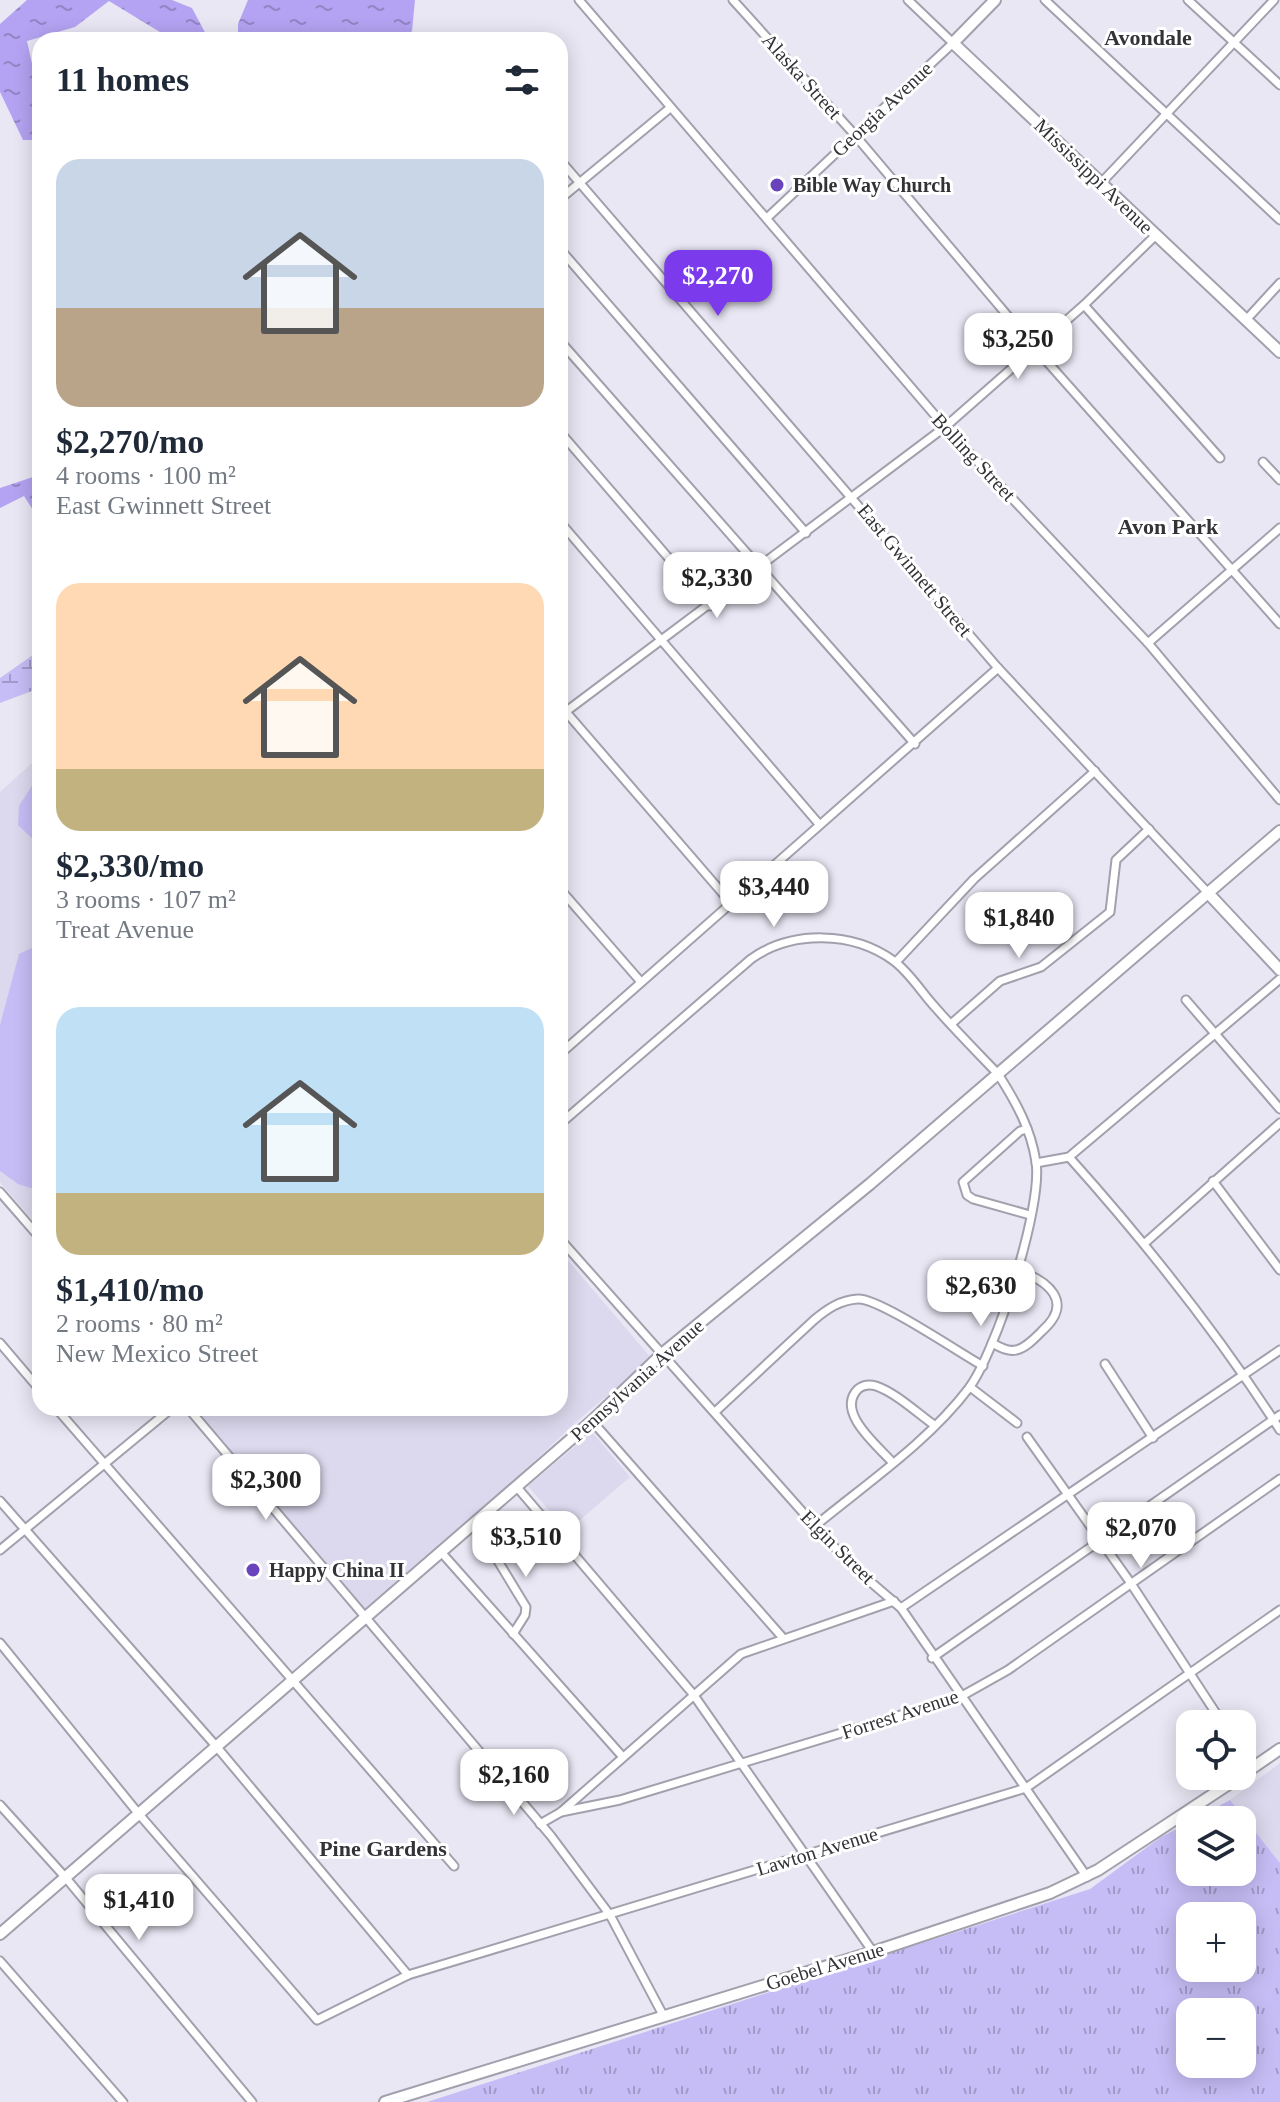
<!DOCTYPE html>
<meta charset="utf-8">
<style>
body{margin:0;font-family:Georgia,serif;background:#f2f2f3;color:#1f2937;height:100vh;display:flex;flex-direction:column;font-size:30px;white-space:nowrap}
*{box-sizing:border-box;margin:0}
p{font-size:26px;color:#747a83}
.icon{flex:none;width:44px;height:44px;fill:none;stroke:currentColor;stroke-width:2;stroke-linecap:round;stroke-linejoin:round}
.map{position:relative;flex:1;overflow:hidden}
.details{position:absolute;left:32px;top:32px;width:536px;height:1384px;display:flex;flex-direction:column;background:#fff;border-radius:24px;box-shadow:0 4px 20px #0003}
.details>*{flex:none}
.buttons{position:absolute;left:1176px;top:1710px;display:grid;gap:16px}
.buttons a{display:grid;place-items:center;width:80px;height:80px;border-radius:16px;background:#fff;box-shadow:0 4px 20px #0003;font-size:40px}
.price{position:absolute;translate:-50% -68px;padding:0 18px;border-radius:16px;background:#fff;color:#222;font-size:26px;line-height:52px;filter:drop-shadow(0 2px 4px #0008)}
.price::after{content:'';position:absolute;left:50%;top:48px;width:24px;height:18px;margin-left:-12px;background:inherit;clip-path:polygon(0 0,100% 0,50% 100%)}
.price.current{background:#7c3aed;color:#fff}
ul{padding:0;list-style:none}
li{display:grid;align-content:center;gap:16px;height:424px;padding:0 24px}
li span{display:grid;place-items:center;height:248px;border-radius:24px;color:#555}
li>.icon{margin-inline-start:auto}
span .icon{width:144px;height:144px;fill:#fffc;stroke-width:1}
li b{font-size:34px}
h2{display:flex;justify-content:space-between;align-items:center;height:96px;padding:0 24px;font-size:34px}
.map>svg:first-child{display:block}
.built{fill:#dcd9ee}
.grass{fill:url(#grass-tufts);fill-rule:evenodd}
.wetland{fill:url(#wetland-marsh)}
.garden{fill:#c7bdf6}
.water{fill:url(#water-ripples)}
.lines{fill:none;stroke-linecap:round;stroke-linejoin:round}
.street-casing{stroke:#a2a0ac;stroke-width:11}
.secondary-casing{stroke:#a2a0ac;stroke-width:14}
.street{stroke:#fff;stroke-width:7}
.secondary{stroke:#fff;stroke-width:10}
.poi-dot{fill:#6943bc;stroke:#fff;stroke-width:3}
.labels{text-anchor:middle;dominant-baseline:central;stroke-width:6;stroke-linejoin:round;paint-order:stroke}
.street-label{font-size:20px;fill:#333237;stroke:#fff}
.poi-label{font-size:20px;font-weight:bold;fill:#333237;stroke:#fff;text-anchor:start}
.neighbourhood-label{font-size:22px;font-weight:bold;fill:#333237;stroke:#fff}
</style>
<div class="map">
<svg width="1280" height="2102" viewBox="0 0 1280 2102">
<defs>
<pattern id="grass-tufts" width="24" height="20" patternUnits="userSpaceOnUse" patternTransform="scale(2)"><rect width="24" height="20" fill="#c7bdf6"/><path d="M3 7l-1-3M5 7V3M7 7l1-3M15 17l-1-3M17 17v-4M19 17l1-3" fill="none" stroke="#a29ac8"/></pattern>
<pattern id="wetland-marsh" width="20" height="14" patternUnits="userSpaceOnUse" patternTransform="scale(2)"><rect width="20" height="14" fill="#c7bdf6"/><path d="M1 5h8M5 5V1M11 12h8M15 12V8" fill="none" stroke="#a29ac8"/></pattern>
<pattern id="water-ripples" width="26" height="14" patternUnits="userSpaceOnUse" patternTransform="scale(2)"><rect width="26" height="14" fill="#b4a3f2"/><path d="M2 4q2-2 4 0t4 0M15 11q2-2 4 0t4 0" fill="none" stroke="#9385c5"/></pattern>
</defs>
<rect width="100%" height="100%" fill="#e9e7f4"/>
<g class="built">
<path d="M 40,756 L 40,1229 L 0,1182 L 0,792 Z"/>
<path d="M 560,1251 L 652,1359 L 586,1413 L 367,1617 L 191,1408 L 560,1408 Z"/>
<path d="M 592,1432 L 630,1477 L 567,1531 L 528,1486 Z"/>
<path d="M 1280,1763 L 1280,1863 L 1230,1800 Z"/>
</g>
<path class="grass" d="M 1230,1800 L 1280,1863 L 1280,2102 L 427,2102 L 1090,1889 L 1161,1837 L 1190,1822 L 1190,1872 L 1242,1872 L 1242,1820 L 1193,1820 ZM 1190,1916 L 1242,1916 L 1242,1968 L 1190,1968 ZM 1190,2012 L 1242,2012 L 1242,2064 L 1190,2064 Z"/>
<path class="wetland" d="M 40,650 L 40,688 L 0,703 L 0,678 Z"/>
<g class="garden">
<path d="M 40,773 L 40,846 L 18,825 L 19,806 Z"/>
<path d="M 38,945 L 40,946 L 40,1191 L 18,1184 L 0,1171 L 0,1025 L 19,954 Z"/>
</g>
<g class="water">
<path d="M 27,0 L 172,0 L 192,8 L 209,40 L 173,40 L 109,1 L 75,27 L 27,41 L 40,100 L 40,140 L 23,140 L 0,92 L 0,24 Z"/>
<path d="M 248,0 L 415,0 L 412,31 L 403,40 L 238,40 L 238,24 Z"/>
<path d="M 40,467 L 40,521 L 24,496 L 0,508 L 0,488 L 36,476 Z"/>
</g>
<g class="lines">
<g class="street-casing">
<g id="street">
<path d="M 579,0 L 945,427 L 1148,643 L 1280,800"/>
<path d="M 733,0 L 854,134 L 1034,347 L 1280,624"/>
<path d="M 1045,0 L 1280,220"/>
<path d="M 1188,0 L 1280,85"/>
<path d="M 560,160 L 998,668 L 1209,894"/>
<path d="M 1102,182 L 1274,0"/>
<path d="M 560,199 L 670,108"/>
<path d="M 768,217 L 953,43 L 908,0"/>
<path d="M 560,249 L 806,533"/>
<path d="M 1084,305 L 1220,458"/>
<path d="M 1246,320 L 1280,283"/>
<path d="M 560,341 L 915,744"/>
<path d="M 560,432 L 710,606"/>
<path d="M 1263,462 L 1280,480"/>
<path d="M 560,522 L 819,824"/>
<path d="M 1148,643 L 1280,528"/>
<path d="M 560,705 L 731,903"/>
<path d="M 560,716 L 945,427 L 1084,305 L 1156,235"/>
<path d="M 560,889 L 641,982"/>
<path d="M 896,962 L 974,879 L 1095,771"/>
<path d="M 1186,1000 L 1280,1109"/>
<path d="M 951,1024 L 1000,981 L 1041,967 L 1110,912 L 1116,860 L 1149,829"/>
<path d="M 560,1054 L 998,668"/>
<path d="M 560,1124 L 751,959 C 792,930 853,931 894,961 C 910,973 922,993 935,1007 C 955,1030 977,1052 998,1074 C 1016,1102 1031,1129 1036,1162 C 1043,1206 996,1352 969,1388 C 928,1442 867,1483 815,1526"/>
<path d="M 1027,1129 L 1020,1131 L 963,1182 L 967,1195 L 973,1199 L 1030,1215"/>
<path d="M 1069,1157 C 1146,1243 1217,1332 1280,1430"/>
<path d="M 1036,1163 L 1069,1157 L 1280,979"/>
<path d="M 1213,1181 L 1280,1270"/>
<path d="M 0,1192 L 40,1238"/>
<path d="M 560,1239 L 815,1526 L 852,1566 L 901,1608 L 1087,1877"/>
<path d="M 1145,1243 L 1280,1123"/>
<path d="M 0,1343 L 40,1390"/>
<path d="M 992,1343 C 1000,1347 1008,1352 1016,1350 C 1026,1348 1035,1338 1042,1331 C 1075,1302 1048,1280 1016,1270"/>
<path d="M 1105,1364 L 1153,1438"/>
<path d="M 970,1387 L 1017,1423"/>
<path d="M 56,1408 L 454,1866"/>
<path d="M 188,1408 L 551,1836 L 610,1915 L 663,2015"/>
<path d="M 715,1412 L 814,1320 C 827,1309 840,1300 858,1299 C 879,1298 958,1352 983,1366"/>
<path d="M 592,1421 L 783,1638"/>
<path d="M 1027,1437 L 1130,1582 L 1223,1724"/>
<path d="M 892,1462 C 878,1446 835,1412 858,1389 C 863,1385 869,1384 876,1386 C 896,1393 916,1412 934,1425"/>
<path d="M 516,1486 L 693,1694 L 873,1952"/>
<path d="M 0,1501 L 216,1746 L 408,1975"/>
<path d="M 0,1550 L 172,1408"/>
<path d="M 441,1552 L 622,1756"/>
<path d="M 901,1608 L 1280,1350"/>
<path d="M 513,1634 L 525,1615 L 526,1607 L 495,1556 L 541,1515"/>
<path d="M 0,1643 L 138,1813 L 317,2020 L 408,1975 L 1026,1788 L 1280,1610"/>
<path d="M 932,1658 L 1280,1415"/>
<path d="M 1242,1751 L 1253,1768"/>
<path d="M 0,1805 L 66,1878 L 252,2102"/>
<path d="M 561,1812 L 620,1800 L 960,1697 L 1008,1670 L 1280,1479"/>
<path d="M 540,1824 L 561,1812 L 741,1654 L 894,1601"/>
<path d="M 0,1961 L 123,2102"/>
</g>
</g>
<g class="secondary-casing">
<g id="secondary">
<path d="M 995,0 L 953,43 L 1280,352"/>
<path d="M 1209,894 L 1280,970"/>
<path d="M 1242,1775 L 1280,1749"/>
<path d="M 0,1934 L 592,1421 L 663,1353 L 870,1184 L 1280,831"/>
<path d="M 385,2102 L 873,1952 L 1050,1893 L 1098,1870 L 1241,1776"/>
</g>
</g>
<use href="#street" class="street"/>
<use href="#secondary" class="secondary"/>
</g>
<g class="poi-dot">
<circle cx="777" cy="185" r="8"/>
<circle cx="253" cy="1570" r="8"/>
</g>
<g class="labels">
<g class="street-label">
<text transform="translate(802 76) rotate(48)">Alaska Street</text>
<text transform="translate(882 109) rotate(-43)">Georgia Avenue</text>
<text transform="translate(1094 176) rotate(44)">Mississippi Avenue</text>
<text transform="translate(974 457) rotate(47)">Bolling Street</text>
<text transform="translate(915 570) rotate(50)">East Gwinnett Street</text>
<text transform="translate(637 1380) rotate(-42)">Pennsylvania Avenue</text>
<text transform="translate(838 1547) rotate(45)">Elgin Street</text>
<text transform="translate(900 1714) rotate(-18)">Forrest Avenue</text>
<text transform="translate(817 1851) rotate(-17)">Lawton Avenue</text>
<text transform="translate(825 1966) rotate(-17)">Goebel Avenue</text>
</g>
<g class="poi-label">
<text x="793" y="185">Bible Way Church</text>
<text x="269" y="1570">Happy China II</text>
</g>
<g class="neighbourhood-label">
<text x="1148" y="37">Avondale</text>
<text x="1168" y="526">Avon Park</text>
<text x="383" y="1848">Pine Gardens</text>
</g>
</g>
</svg>
<div class="buttons">
<a><svg class="icon" aria-label="locate" viewBox="0 0 24 24"><circle cx="12" cy="12" r="6"/><path d="M12 2v4M12 18v4M2 12h4M18 12h4"/></svg></a>
<a><svg class="icon" aria-label="layers" viewBox="0 0 24 24"><path d="M12 4l9 5-9 5-9-5zM3 14l9 5 9-5"/></svg></a>
<a>+</a>
<a>−</a>
</div>
<b class="price current" style="left:718px;top:318px">$2,270</b>
<b class="price" style="left:1018px;top:381px">$3,250</b>
<b class="price" style="left:717px;top:620px">$2,330</b>
<b class="price" style="left:774px;top:929px">$3,440</b>
<b class="price" style="left:1019px;top:960px">$1,840</b>
<b class="price" style="left:981px;top:1328px">$2,630</b>
<b class="price" style="left:266px;top:1522px">$2,300</b>
<b class="price" style="left:1141px;top:1570px">$2,070</b>
<b class="price" style="left:526px;top:1579px">$3,510</b>
<b class="price" style="left:514px;top:1817px">$2,160</b>
<b class="price" style="left:139px;top:1942px">$1,410</b>
<section class="details">
<h2>11 homes<svg class="icon" aria-label="filters" viewBox="0 0 24 24"><path d="M4 7h16M4 17h16"/><circle cx="9" cy="7" r="2"/><circle cx="15" cy="17" r="2"/></svg></h2>
<ul>
<li><span style="background:linear-gradient(#c9d6e8 60%,#b9a48a 0)"><svg class="icon" aria-label="home" viewBox="0 0 24 24"><path d="M3 11l9-7 9 7M6 9v11h12V9"/></svg></span><div><b>$2,270/mo</b><p>4 rooms · 100 m²</p><p>East Gwinnett Street</p></div></li>
<li><span style="background:linear-gradient(#ffd9b3 75%,#c2b280 0)"><svg class="icon" aria-label="home" viewBox="0 0 24 24"><path d="M3 11l9-7 9 7M6 9v11h12V9"/></svg></span><div><b>$2,330/mo</b><p>3 rooms · 107 m²</p><p>Treat Avenue</p></div></li>
<li><span style="background:linear-gradient(#bfe0f5 75%,#c2b280 0)"><svg class="icon" aria-label="home" viewBox="0 0 24 24"><path d="M3 11l9-7 9 7M6 9v11h12V9"/></svg></span><div><b>$1,410/mo</b><p>2 rooms · 80 m²</p><p>New Mexico Street</p></div></li>
</ul>
</section>
</div>
